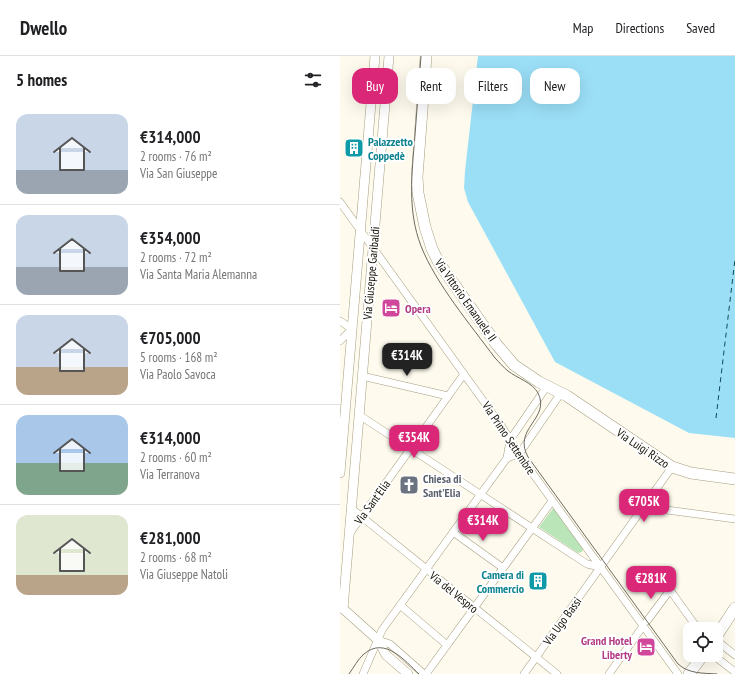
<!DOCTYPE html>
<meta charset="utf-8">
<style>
body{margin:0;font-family:"PT Sans Narrow",sans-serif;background:#f2f2f2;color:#202124;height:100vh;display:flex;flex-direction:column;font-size:15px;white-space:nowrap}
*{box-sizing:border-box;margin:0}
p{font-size:13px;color:#757577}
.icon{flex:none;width:22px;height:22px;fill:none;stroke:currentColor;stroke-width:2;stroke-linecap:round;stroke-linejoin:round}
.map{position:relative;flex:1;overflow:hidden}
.sheet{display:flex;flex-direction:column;background:#fff;width:340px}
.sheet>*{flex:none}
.banner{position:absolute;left:12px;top:12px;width:323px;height:36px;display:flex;gap:8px}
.tools{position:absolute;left:343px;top:566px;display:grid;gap:8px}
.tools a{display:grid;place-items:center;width:40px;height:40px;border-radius:8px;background:#fff;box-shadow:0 4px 16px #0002;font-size:20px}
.price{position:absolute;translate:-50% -34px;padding:0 9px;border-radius:8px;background:#db2777;color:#fff;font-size:13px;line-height:26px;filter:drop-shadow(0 1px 2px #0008)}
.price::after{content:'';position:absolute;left:50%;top:24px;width:12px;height:9px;margin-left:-6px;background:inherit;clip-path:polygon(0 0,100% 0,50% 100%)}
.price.selected{background:#222;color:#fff}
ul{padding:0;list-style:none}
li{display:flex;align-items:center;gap:12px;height:100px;padding:0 16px}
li+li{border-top:1px solid #e0e0e0}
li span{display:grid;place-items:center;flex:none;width:112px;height:80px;border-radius:12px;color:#555}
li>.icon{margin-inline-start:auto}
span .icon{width:48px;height:48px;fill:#fffc;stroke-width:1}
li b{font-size:17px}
h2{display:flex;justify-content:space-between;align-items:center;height:48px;padding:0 16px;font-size:17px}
.tag{padding:0 14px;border-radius:12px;background:#fff;box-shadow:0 4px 16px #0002;font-size:14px;line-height:36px}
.tag.selected{background:#db2777;color:#fff}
header{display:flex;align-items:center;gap:24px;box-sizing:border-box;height:56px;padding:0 20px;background:#fff;border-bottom:1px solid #e0e0e0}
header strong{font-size:19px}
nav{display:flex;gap:22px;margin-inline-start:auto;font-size:14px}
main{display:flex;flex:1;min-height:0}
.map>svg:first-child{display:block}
.green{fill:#bae5b8}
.water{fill:#9bdff7}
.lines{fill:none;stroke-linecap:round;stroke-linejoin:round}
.ferry{stroke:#104a5b;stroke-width:1;stroke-dasharray:5 4;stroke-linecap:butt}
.minor-casing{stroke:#a69d7e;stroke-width:8}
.tertiary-casing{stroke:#a69d7e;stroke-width:10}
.primary-casing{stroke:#a69d7e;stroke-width:12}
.minor{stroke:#fff;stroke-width:7}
.tertiary{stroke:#fff;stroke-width:9}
.primary{stroke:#fff;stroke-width:11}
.tram{stroke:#6d6a5f;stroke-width:1}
.labels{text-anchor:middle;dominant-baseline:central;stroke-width:4;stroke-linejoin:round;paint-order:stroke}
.culture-label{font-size:12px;font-weight:bold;fill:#0d838f;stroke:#fff;text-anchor:start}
.street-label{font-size:12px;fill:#120f04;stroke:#fff}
.hotel-label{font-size:12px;font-weight:bold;fill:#b23c85;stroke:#fff;text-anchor:start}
.worship-label{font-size:12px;font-weight:bold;fill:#5b616d;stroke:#fff;text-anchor:start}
</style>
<header>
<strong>Dwello</strong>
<nav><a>Map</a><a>Directions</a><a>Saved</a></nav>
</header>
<main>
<section class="sheet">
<h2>5 homes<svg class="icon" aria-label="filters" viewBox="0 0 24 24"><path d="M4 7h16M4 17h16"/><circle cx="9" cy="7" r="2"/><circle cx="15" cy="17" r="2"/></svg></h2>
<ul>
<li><span style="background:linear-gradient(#c9d6e8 70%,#9aa5b1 0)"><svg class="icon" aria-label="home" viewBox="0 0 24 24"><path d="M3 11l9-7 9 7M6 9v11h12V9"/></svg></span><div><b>€314,000</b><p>2 rooms · 76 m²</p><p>Via San Giuseppe</p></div></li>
<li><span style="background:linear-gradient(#c9d6e8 65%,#9aa5b1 0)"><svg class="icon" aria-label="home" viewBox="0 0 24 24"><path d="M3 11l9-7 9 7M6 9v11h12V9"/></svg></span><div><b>€354,000</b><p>2 rooms · 72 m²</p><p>Via Santa Maria Alemanna</p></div></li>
<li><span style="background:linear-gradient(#c9d6e8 65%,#b9a48a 0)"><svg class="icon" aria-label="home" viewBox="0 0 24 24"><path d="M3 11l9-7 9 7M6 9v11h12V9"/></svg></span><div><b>€705,000</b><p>5 rooms · 168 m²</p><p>Via Paolo Savoca</p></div></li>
<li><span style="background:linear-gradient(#a9c7e8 60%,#7fa58c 0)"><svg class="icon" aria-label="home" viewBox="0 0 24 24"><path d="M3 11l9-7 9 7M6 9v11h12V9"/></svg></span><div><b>€314,000</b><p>2 rooms · 60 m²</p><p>Via Terranova</p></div></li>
<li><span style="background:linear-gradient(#dfe7d0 75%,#b9a48a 0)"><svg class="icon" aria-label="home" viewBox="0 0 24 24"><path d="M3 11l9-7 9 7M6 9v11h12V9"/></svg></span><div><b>€281,000</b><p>2 rooms · 68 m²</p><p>Via Giuseppe Natoli</p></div></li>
</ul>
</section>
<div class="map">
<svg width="395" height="618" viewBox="0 0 395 618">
<rect width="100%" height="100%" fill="#fefbee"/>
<path class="green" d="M 214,451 L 243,493 L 242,496 L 238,497 L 199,471 Z"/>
<path class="water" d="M 138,0 L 395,0 L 395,382 L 349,377 L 215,306 L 128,146 L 124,132 L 125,115 Z"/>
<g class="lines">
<path class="ferry" d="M 376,362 L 395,203"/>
<g class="minor-casing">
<g id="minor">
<path d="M 0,146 L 160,368 L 183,404 L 338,618"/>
<path d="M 0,265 L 12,273 L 0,285"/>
<path d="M 22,320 L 108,340"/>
<path d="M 19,359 L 247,508 L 260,511"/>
<path d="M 167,402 L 179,398 L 221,337"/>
<path d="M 304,451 L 395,463"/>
<path d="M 12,453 L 217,618"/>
<path d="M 113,476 L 163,512"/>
<path d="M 10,477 L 124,318"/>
<path d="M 60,549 L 107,589"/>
<path d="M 307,565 L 330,534 L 358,573"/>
<path d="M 38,584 L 50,588 L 84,618"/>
<path d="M 376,584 L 395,599"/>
<path d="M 373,599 L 395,616"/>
<path d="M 23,618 L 42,574 L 167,402 L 170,384 L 207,330"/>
<path d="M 86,618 L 212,445"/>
<path d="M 184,618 L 332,411"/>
<path d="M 269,618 L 303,570"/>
</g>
</g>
<g class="tertiary-casing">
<g id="tertiary">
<path d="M 0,417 L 35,0"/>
<path d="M 0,550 L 38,584 L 46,599 L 68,618"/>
<path d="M 3,553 L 49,0"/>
</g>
</g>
<g class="primary-casing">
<g id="primary">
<path d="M 86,0 L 77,121 L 78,137 L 85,171 L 92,193 L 99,207 L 157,289 L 174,309 L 199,326 L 227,340 L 332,411 L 351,417 L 395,423"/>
<path d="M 376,581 L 395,552"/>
<path d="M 349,618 L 363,599"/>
</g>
</g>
<use href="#minor" class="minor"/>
<use href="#tertiary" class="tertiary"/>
<use href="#primary" class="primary"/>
<g class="tram">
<path d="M 81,0 C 79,26 77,53 75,79 C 72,117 67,154 81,190 C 96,228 130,268 155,302 C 159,306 163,311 168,315 C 177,322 193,327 198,337 C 211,363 172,372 188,401 L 338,608 C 349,618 363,617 377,618"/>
<path d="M 9,618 C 14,611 18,603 24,598 C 45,580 65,605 79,618"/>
</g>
</g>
<defs>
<g id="building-square" transform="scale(1)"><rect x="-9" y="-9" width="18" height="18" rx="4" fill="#0f9aa8" stroke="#fff"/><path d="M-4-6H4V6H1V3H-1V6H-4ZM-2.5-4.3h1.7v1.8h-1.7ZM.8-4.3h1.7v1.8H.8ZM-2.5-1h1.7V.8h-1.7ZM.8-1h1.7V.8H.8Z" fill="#fff"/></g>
<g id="hotel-square" transform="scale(1)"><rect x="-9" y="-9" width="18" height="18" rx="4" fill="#d1479c" stroke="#fff"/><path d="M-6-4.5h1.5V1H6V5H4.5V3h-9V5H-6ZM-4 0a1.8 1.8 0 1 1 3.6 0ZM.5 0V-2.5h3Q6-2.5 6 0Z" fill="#fff"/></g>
<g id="church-square" transform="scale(1)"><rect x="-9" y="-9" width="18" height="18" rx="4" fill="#6b7280" stroke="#fff"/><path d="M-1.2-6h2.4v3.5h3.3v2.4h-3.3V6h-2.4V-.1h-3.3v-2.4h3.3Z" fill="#fff"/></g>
</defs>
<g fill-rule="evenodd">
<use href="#building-square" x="14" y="92"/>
<use href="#hotel-square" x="51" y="252"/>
<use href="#church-square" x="69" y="429"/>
<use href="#building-square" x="198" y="525"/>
<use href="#hotel-square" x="306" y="591"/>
</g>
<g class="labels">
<g class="culture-label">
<text x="28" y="85">Palazzetto<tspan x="28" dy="14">Coppedè</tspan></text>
<text x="184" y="518" text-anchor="end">Camera di<tspan x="184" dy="14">Commercio</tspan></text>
</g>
<g class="street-label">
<text transform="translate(31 217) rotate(-85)">Via Giuseppe Garibaldi</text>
<text transform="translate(126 244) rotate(55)">Via Vittorio Emanuele II</text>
<text transform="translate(169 382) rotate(56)">Via Primo Settembre</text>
<text transform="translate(303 392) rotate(34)">Via Luigi Rizzo</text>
<text transform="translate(32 446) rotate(-54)">Via Sant'Elia</text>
<text transform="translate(114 536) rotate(39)">Via del Vespro</text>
<text transform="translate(222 565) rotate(-54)">Via Ugo Bassi</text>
</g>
<g class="hotel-label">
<text x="65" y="252">Opera</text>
<text x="292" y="584" text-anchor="end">Grand Hotel<tspan x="292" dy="14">Liberty</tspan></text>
</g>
<g class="worship-label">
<text x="83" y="422">Chiesa di<tspan x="83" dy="14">Sant'Elia</tspan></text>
</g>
</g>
</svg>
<div class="tools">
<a><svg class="icon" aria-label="locate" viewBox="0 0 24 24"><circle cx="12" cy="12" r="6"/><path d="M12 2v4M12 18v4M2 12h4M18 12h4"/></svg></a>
</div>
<b class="price selected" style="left:67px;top:321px">€314K</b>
<b class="price" style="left:74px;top:403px">€354K</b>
<b class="price" style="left:304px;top:467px">€705K</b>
<b class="price" style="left:143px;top:486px">€314K</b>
<b class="price" style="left:311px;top:544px">€281K</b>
<div class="banner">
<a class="tag selected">Buy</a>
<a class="tag">Rent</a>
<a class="tag">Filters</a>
<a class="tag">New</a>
</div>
</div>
</main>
